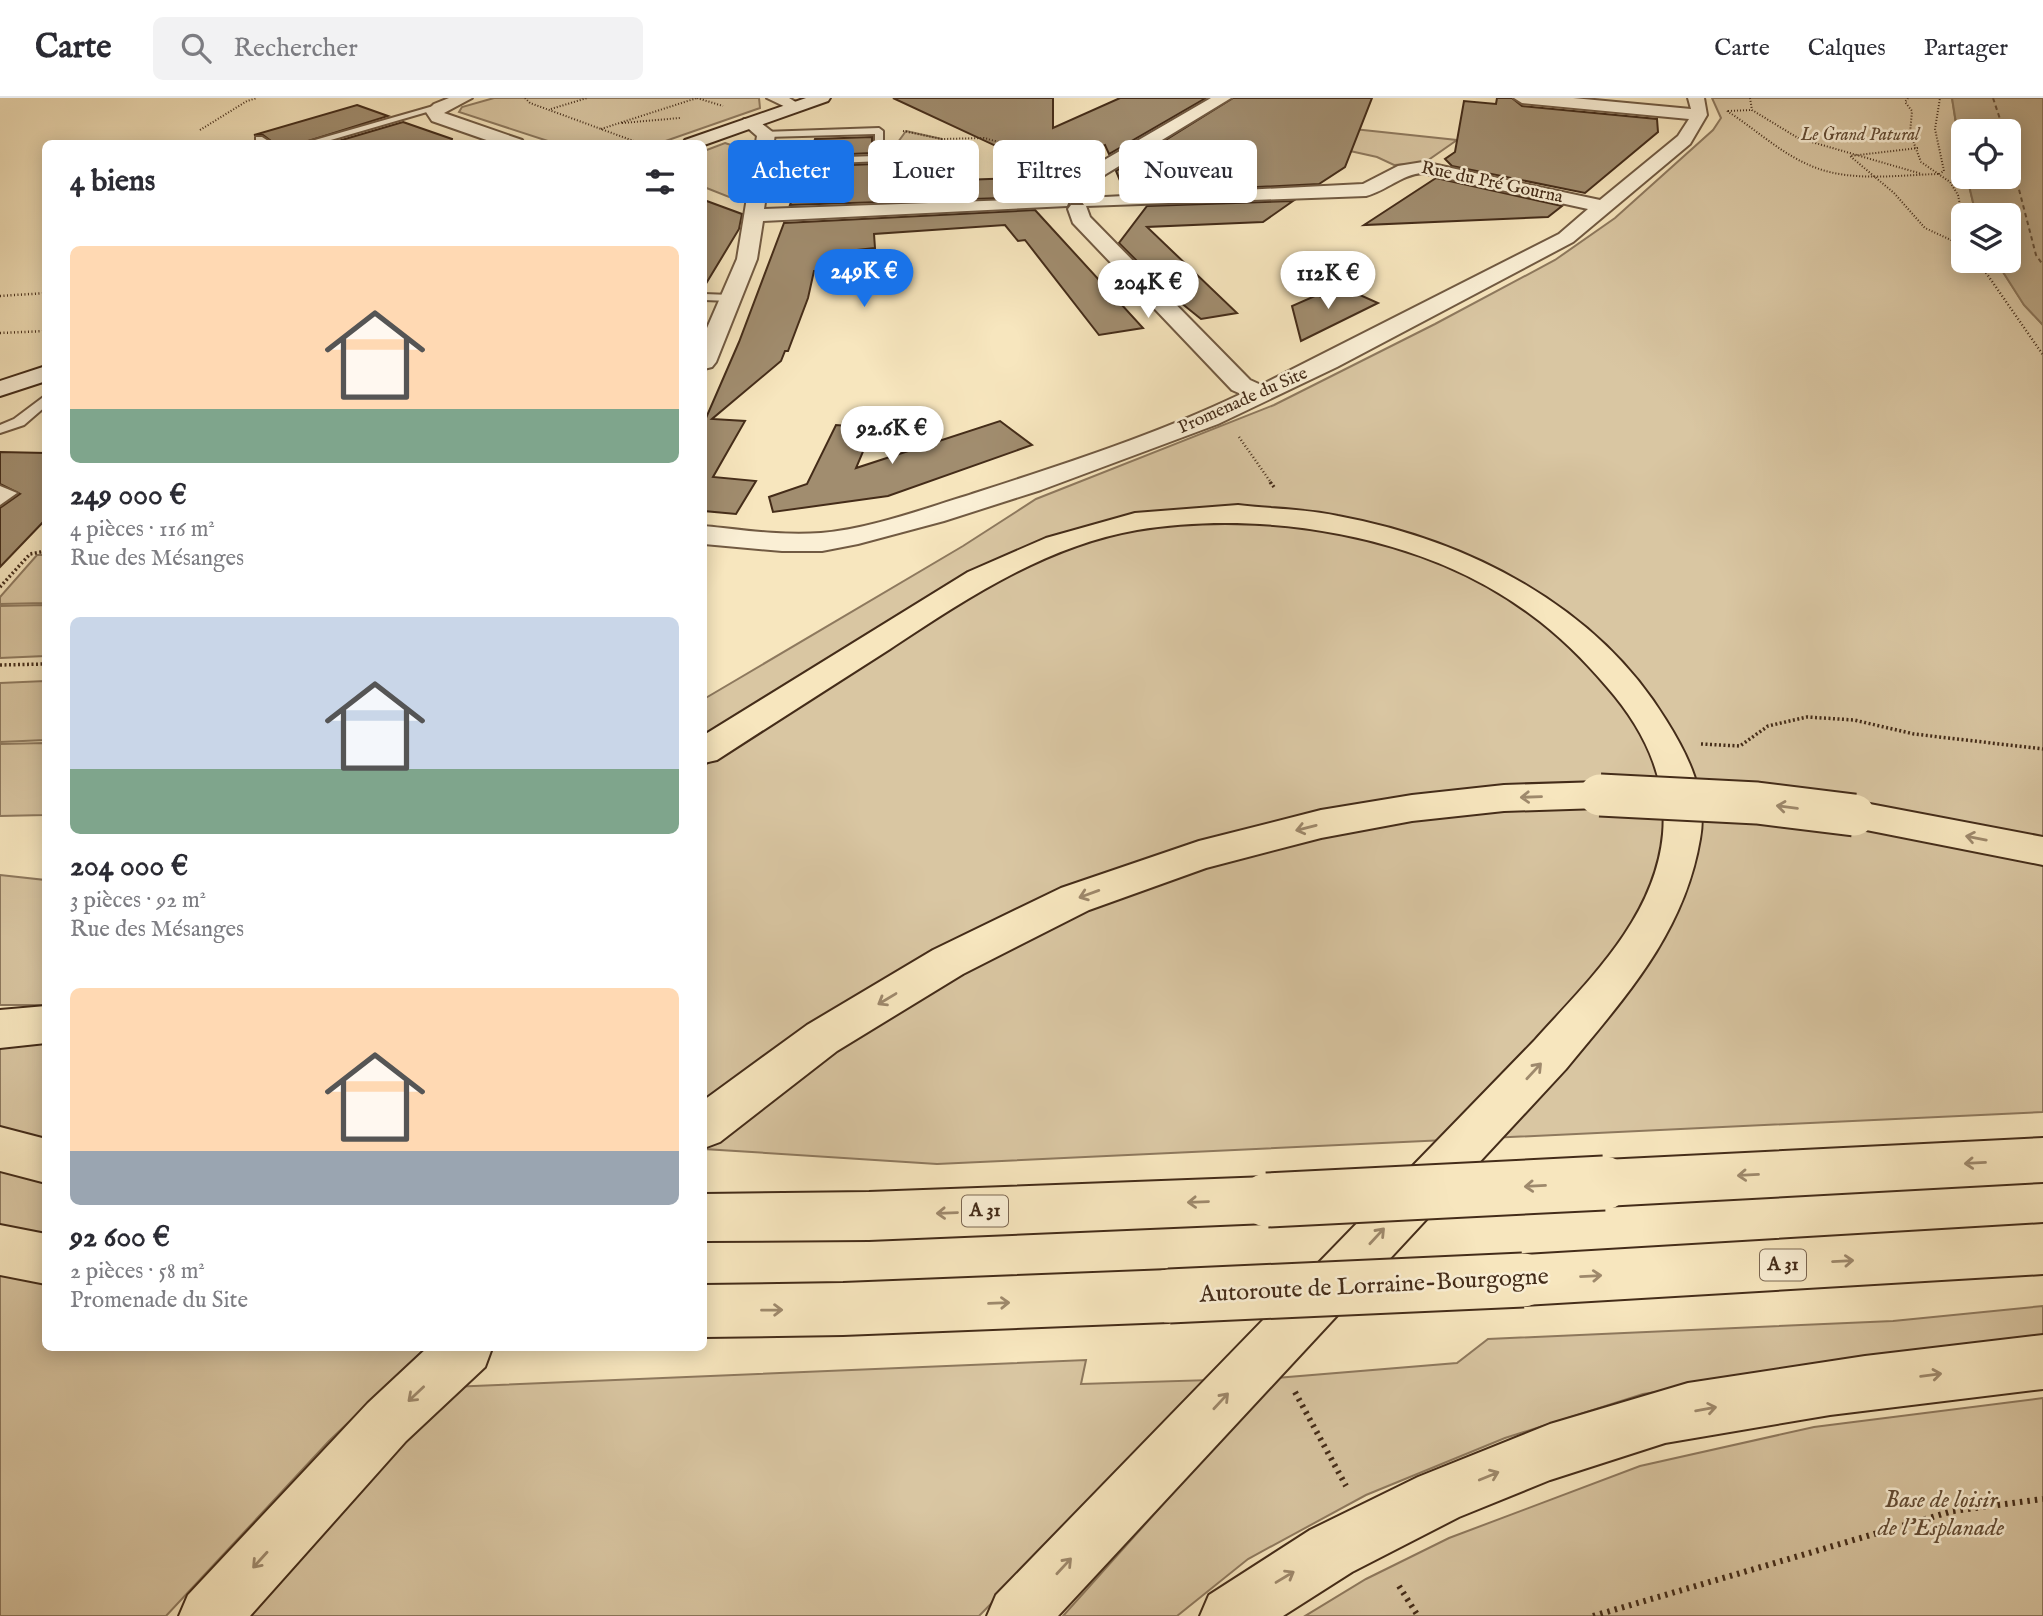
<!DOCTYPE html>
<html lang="fr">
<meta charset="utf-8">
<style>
body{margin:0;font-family:"IM FELL English",serif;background:#f2f2f3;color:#2b2b33;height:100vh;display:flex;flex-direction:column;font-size:26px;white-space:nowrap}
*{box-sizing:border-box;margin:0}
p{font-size:23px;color:#7c7c81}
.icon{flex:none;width:38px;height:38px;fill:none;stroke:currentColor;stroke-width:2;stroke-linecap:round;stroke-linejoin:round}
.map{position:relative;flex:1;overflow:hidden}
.details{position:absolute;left:42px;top:42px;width:665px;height:1211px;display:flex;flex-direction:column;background:#fff;border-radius:10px;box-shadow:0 4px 18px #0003}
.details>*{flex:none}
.guide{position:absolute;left:728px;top:42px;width:665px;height:63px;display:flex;gap:14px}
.fabs{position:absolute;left:1951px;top:21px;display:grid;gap:14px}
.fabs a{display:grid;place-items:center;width:70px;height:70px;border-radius:10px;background:#fff;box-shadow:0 4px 18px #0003;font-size:35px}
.price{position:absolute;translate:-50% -60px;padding:0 16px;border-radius:24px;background:#fff;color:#222;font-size:23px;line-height:46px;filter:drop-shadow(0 2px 4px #0008)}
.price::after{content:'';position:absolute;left:50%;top:42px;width:21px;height:16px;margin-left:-10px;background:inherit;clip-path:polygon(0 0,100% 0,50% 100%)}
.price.selected{background:#1a73e8;color:#fff}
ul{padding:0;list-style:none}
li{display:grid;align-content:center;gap:14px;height:371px;padding:0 28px}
li span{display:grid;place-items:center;height:217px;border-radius:10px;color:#555}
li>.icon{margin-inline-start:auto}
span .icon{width:126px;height:126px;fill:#fffc;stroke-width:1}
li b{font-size:30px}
h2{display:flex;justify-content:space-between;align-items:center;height:84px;padding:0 28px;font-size:30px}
.pill{padding:0 24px;border-radius:10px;background:#fff;box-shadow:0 4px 18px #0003;font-size:24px;line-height:63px}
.pill.selected{background:#1a73e8;color:#fff}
header{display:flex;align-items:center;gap:42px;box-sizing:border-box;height:98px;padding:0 35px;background:#fff;border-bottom:2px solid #e1e1e2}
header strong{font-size:33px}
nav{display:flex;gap:38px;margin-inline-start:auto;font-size:24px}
.search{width:490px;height:63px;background:#f2f2f3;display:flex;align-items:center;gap:18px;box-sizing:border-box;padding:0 24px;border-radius:10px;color:#7c7c81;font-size:26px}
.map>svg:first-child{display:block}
.green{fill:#d9c6a2;stroke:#8e795e;stroke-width:2}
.water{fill:#baa786;stroke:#8b765a;stroke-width:2}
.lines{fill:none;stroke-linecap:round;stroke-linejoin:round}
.ferry{stroke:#67513a;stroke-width:2;stroke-dasharray:4.5 3.5;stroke-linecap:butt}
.building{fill:#a18d6f;stroke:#442c19;stroke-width:2}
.lane-casing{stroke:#715a42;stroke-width:4}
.street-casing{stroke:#715a42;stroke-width:4}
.secondary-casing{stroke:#442c19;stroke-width:4}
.highway-casing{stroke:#442c19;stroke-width:4}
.path-far3{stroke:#442c19;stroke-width:2;stroke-dasharray:1 2;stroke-linecap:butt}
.path-far2{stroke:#442c19;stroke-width:2.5;stroke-dasharray:1 2.5;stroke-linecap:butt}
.path-far1{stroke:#442c19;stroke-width:3.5;stroke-dasharray:2 2.5;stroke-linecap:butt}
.path{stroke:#442c19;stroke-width:6;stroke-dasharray:2.5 5;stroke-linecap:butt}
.lane{fill:#faefd5;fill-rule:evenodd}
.street{fill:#faefd5;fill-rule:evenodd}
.secondary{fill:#faefd5;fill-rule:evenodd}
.highway{fill:#f7e6be;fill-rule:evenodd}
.highway-bridge-far1-casing{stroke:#442c19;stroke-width:45;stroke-linecap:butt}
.highway-bridge-casing{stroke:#442c19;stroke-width:57;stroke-linecap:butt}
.highway-bridge-far1{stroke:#f7e6be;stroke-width:41}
.highway-bridge{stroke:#f7e6be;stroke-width:53}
.oneway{stroke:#9e896c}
.labels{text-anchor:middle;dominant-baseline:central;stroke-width:5;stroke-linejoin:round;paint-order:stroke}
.far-park-label{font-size:18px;font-style:italic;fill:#624b34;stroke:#faefd5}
.far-street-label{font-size:18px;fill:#442c19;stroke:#faefd5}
.shield{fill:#faefd5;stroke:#7b6651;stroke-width:2}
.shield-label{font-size:19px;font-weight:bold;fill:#442c19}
.near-street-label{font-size:24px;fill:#442c19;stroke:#faefd5}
.near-park-label{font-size:24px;font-style:italic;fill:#624b34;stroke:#faefd5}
</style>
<header>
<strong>Carte</strong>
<div class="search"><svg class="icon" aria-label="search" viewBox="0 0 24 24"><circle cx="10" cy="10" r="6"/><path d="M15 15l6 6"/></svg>Rechercher</div>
<nav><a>Carte</a><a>Calques</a><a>Partager</a></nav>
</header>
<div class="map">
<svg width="2043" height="1518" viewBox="0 0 2043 1518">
<rect width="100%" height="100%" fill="#f7e6be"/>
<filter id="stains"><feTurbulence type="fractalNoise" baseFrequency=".00286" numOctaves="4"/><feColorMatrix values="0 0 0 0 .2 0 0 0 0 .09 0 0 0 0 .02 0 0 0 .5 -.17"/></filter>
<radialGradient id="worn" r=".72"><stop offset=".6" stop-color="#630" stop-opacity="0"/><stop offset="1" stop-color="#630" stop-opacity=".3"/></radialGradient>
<g class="green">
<path d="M 494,0 L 759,0 L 760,10 L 657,46 L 554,45 L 459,14 L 462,9 Z"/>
<path d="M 1712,0 L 1952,0 L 1964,79 L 1967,79 L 1976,117 L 1964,117 L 1964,163 L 1996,163 L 2024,207 L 2043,227 L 2043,1014 L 937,1066 L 704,1051 L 704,668 L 746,638 L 727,626 L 704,641 L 704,601 L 963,448 L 1036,401 L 1274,307 L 1435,226 L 1555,162 L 1615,120 L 1713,32 L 1721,20 Z"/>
<path d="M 1316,27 L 1457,42 L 1424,65 L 1394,67 L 1377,59 L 1296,41 Z"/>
<path d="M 906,33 L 942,41 L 943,62 L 897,63 L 898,44 Z"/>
<path d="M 725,45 L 746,52 L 739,93 L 729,99 L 704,89 L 704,53 Z"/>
<path d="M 37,457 L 45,457 L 45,505 L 0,506 L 0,499 Z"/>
<path d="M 45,507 L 45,558 L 0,560 L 0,508 Z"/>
<path d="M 45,583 L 45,642 L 0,644 L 0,585 Z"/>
<path d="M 45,645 L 45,717 L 0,718 L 0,646 Z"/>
<path d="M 0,777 L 45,782 L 45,907 L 0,907 Z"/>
<path d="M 45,945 L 46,1250 L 426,1250 L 329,1343 L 166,1518 L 0,1518 L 0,947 Z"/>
<path d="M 2043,1208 L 2043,1239 L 1908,1255 L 1643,1296 L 1505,1340 L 1366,1397 L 1248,1461 L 1177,1518 L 1063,1518 L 1276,1280 L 1457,1265 L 1488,1241 L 1893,1223 Z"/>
<path d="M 1086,1262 L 1081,1286 L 1210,1282 L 979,1518 L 242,1518 L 450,1289 Z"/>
<path d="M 2043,1300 L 2043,1518 L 1305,1518 L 1366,1481 L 1449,1440 L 1640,1368 L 1814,1329 Z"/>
</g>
<path class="water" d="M 1952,0 L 2043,0 L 2043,227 L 2024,207 L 1996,163 L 2009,163 L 2009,117 L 1976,117 L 1967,79 L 2009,79 L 2009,33 L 1964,33 L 1963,68 Z"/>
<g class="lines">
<g class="ferry">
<path d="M 1993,0 L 2004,33"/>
<path d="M 2009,53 L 2036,157 L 2043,167"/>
</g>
</g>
<g class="building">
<path d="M 893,0 L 1053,0 L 1053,30 L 1120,0 L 1206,0 L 1109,56 L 1105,47 L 1066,65 L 1062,71 L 1054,71 L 1054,75 Z"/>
<path d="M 1233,0 L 1372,0 L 1345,69 L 1319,86 L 1137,95 L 1123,90 L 1116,73 Z"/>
<path d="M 1497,0 L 1512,0 L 1522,8 L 1657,21 L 1658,34 L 1585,95 L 1452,68 L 1445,61 L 1455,54 L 1464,3 L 1496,6 Z"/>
<path d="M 357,7 L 388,18 L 299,46 L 275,46 L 263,37 L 254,37 Z"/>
<path d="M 403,24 L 452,41 L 451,46 L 328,46 Z"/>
<path d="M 872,39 L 872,55 L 809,58 L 815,41 Z"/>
<path d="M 874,66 L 875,88 L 961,86 L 961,82 L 1047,79 L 1034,99 L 790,107 L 804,69 Z"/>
<path d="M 1436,80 L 1562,108 L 1548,119 L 1364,127 Z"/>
<path d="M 704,102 L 742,116 L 739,131 L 704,189 Z"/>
<path d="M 1293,103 L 1263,124 L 1147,129 L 1237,215 L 1201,221 L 1165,192 L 1175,189 L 1175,184 L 1168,180 L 1157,183 L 1119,145 L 1147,108 Z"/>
<path d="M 1035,112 L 1143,230 L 1099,237 L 1025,142 L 1018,143 L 1005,127 L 874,136 L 875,150 L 830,155 L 823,173 L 814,173 L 808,200 L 788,253 L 785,253 L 781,263 L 712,321 L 745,323 L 713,379 L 756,383 L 736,416 L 704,413 L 704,320 L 706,320 L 739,244 L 784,125 Z"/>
<path d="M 1342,189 L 1378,205 L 1301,243 L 1292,208 L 1317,197 L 1321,199 Z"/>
<path d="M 1000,323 L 1032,347 L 888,398 L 773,414 L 769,399 L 807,386 L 836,327 L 873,330 L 856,370 Z"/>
<path d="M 0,354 L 46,355 L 46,421 L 0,469 L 0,410 L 20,396 L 0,386 Z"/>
</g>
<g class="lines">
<g class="lane-casing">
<g id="lane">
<path d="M 437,7 L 444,9 L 317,46 L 301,46 Z"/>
<path d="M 879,30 L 883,33 L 883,63 L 762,68 L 757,65 L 762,62 L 875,58 L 875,36 L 766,39 L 763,34 Z"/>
<path d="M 256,39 L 262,39 L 273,46 L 256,43 Z"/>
<path d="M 1169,183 L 1174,186 L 1173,188 L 1147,193 L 1142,190 Z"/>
<path d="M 704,196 L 730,197 L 736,200 L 730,203 L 704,202 Z"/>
<path d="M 46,297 L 46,308 L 24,327 L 0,335 L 0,327 L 14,321 Z"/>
<path d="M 0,388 L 17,395 L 0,407 Z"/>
</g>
</g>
<g class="street-casing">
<g id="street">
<path d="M 449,0 L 472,0 L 444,15 L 522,42 L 524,46 L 498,46 L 432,23 L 426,14 L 434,6 Z"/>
<path d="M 767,0 L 789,0 L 804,9 L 796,14 Z"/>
<path d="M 1211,0 L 1231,0 L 1106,76 L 1086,91 L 1082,103 L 1069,103 L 1067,108 L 763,123 L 757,161 L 716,264 L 712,269 L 704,271 L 704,237 L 737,161 L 757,38 L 742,25 L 744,21 L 756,21 L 775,36 L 764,111 L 1066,100 L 1070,85 L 1094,68 Z"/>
<path d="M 1514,0 L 1573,0 L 1691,11 L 1688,0 L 1704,0 L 1707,17 L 1690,46 L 1573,144 L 1337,269 L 1218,326 L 1041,392 L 944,423 L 858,446 L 822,453 L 782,453 L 704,446 L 704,428 C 742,432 782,438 821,435 C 869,431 920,412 966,398 C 1058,368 1153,338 1241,296 L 1232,292 L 1073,125 L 1068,111 L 1071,107 L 1084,107 L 1082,104 L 1085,100 L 1363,86 L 1398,68 L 1423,64 L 1600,102 L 1678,38 L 1689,21 L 1522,5 ZM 1423,75 L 1588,111 L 1559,136 L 1261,287 L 1250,282 L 1090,119 L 1086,108 L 1366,98 C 1386,93 1402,76 1423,75 Z"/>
</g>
</g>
<g class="secondary-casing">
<g id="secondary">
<path d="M 806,0 L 830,0 L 828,3 L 704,47 L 683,46 L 685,42 Z"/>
<path d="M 46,268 L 46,283 L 0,298 L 0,283 Z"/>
</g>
</g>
<g class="highway-casing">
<g id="highway">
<path d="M 1238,407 C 1271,411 1306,411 1338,418 C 1467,442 1596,507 1666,622 C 1688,657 1708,697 1700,741 C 1684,836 1625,899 1566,971 L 1058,1518 L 987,1518 L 996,1497 L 1534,943 C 1587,884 1655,821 1663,736 C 1668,680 1643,630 1607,589 C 1584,562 1559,537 1530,516 C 1425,437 1265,411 1137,432 C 1045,448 966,501 890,551 C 832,588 774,625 717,662 L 704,665 L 704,637 L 968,474 L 1046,440 L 1135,415 Z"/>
<path d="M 1600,684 L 1613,688 L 1618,697 L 1613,706 L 1600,710 L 1504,713 L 1412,723 L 1321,740 L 1206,770 L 1089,812 L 963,876 L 837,953 L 720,1044 L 704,1050 L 704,1002 L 807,927 L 933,852 L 1061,790 L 1199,743 L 1321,712 L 1412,697 L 1504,687 Z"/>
<path d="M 1854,703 L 2043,739 L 2043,767 L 1841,727 L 1835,717 L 1841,707 Z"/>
<path d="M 46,908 L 46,945 L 0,950 L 0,912 Z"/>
<path d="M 0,1029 L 46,1041 L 46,1085 L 0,1073 Z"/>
<path d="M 2043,1040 L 2043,1084 L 1604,1108 L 1587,1101 L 1580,1085 L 1587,1069 L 1604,1062 Z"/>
<path d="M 1267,1079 L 1284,1086 L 1291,1102 L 1284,1118 L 1267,1125 L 869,1142 L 704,1143 L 704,1096 L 869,1094 Z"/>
<path d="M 2043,1126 L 2043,1176 L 1523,1207 L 1505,1200 L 1498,1182 L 1505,1164 L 1523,1157 Z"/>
<path d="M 0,1127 L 46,1136 L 46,1186 L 0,1177 Z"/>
<path d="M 1169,1172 L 1187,1180 L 1195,1198 L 1187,1216 L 1169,1224 L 843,1237 L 704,1239 L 704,1187 L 843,1185 Z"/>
<path d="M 2043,1237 L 2043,1291 L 1830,1317 L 1665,1345 L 1550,1382 L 1459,1419 L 1352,1474 L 1283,1518 L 1200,1518 L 1209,1497 L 1310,1432 L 1418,1379 L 1550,1326 L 1688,1285 L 1865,1258 Z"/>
<path d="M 427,1250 L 492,1250 L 485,1269 L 406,1343 L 250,1518 L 179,1518 L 188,1497 L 368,1305 Z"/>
</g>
</g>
<g class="path-far3">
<path d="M 525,0 L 530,5 L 642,46"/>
<path d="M 697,0 L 723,8"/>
<path d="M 1750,0 L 1752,12 L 1798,40 L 1922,76"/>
<path d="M 1908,0 L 1905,4 L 1912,13 L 1910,35 L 1921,64 L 1950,84 L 1958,97 L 1964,127"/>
<path d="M 551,11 L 587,0"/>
<path d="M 1727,13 C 1754,30 1779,54 1809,67 C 1849,85 1896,77 1939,76"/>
<path d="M 1728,13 L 1752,12"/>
<path d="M 622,25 L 680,20"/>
<path d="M 601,31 L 697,0"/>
<path d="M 200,32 L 247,3 L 257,0"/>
<path d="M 903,33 L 942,41 L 984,40 L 1066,62"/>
<path d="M 1918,50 L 1850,58 L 1894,95 L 1925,130 L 1964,148"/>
<path d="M 1939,76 L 1944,73 L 1935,31 L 1940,0"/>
<path d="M 1977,163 L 1981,168"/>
</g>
<g class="path-far2">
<path d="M 1980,166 L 2043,257"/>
<path d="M 0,198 L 46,195"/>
<path d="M 0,235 L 46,233"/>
<path d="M 1239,339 L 1272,386"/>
</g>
<g class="path-far1">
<path d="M 1270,384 L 1274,389"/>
<path d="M 0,489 L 30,456 L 46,453"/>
<path d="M 0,567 L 46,566"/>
<path d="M 1701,646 L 1740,648 L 1768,628 L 1807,619 L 1854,622 L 1914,636 L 2043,651"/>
</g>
<g class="path">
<path d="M 1295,1294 L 1346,1388"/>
<path d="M 1399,1488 L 1418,1518"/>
<path d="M 1593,1518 L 1953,1413 L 2043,1401"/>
</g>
<use href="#lane" class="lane"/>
<use href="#street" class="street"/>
<use href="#secondary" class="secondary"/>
<use href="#highway" class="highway"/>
<g class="highway-bridge-far1-casing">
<path id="highway-bridge-far1" d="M 1600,697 L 1757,705 L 1854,717"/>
</g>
<g class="highway-bridge-casing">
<g id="highway-bridge">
<path d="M 1267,1102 L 1604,1085"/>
<path d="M 1169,1198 L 1523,1182"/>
</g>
</g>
<use href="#highway-bridge-far1" class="highway-bridge-far1"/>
<use href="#highway-bridge" class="highway-bridge"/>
</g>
<defs><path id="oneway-shaft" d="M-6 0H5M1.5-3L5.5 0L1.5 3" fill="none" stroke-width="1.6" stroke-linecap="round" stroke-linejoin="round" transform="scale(1.75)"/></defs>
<g class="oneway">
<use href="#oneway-shaft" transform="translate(1531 699) rotate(178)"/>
<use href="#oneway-shaft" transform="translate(1787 709) rotate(-173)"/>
<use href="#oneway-shaft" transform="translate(1306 730) rotate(166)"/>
<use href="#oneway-shaft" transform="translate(1976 740) rotate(-169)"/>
<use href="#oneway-shaft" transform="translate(1089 796) rotate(160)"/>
<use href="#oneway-shaft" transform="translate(887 901) rotate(149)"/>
<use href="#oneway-shaft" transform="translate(1534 973) rotate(-47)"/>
<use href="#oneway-shaft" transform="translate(1975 1065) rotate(177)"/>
<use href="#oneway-shaft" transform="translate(1748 1077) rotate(177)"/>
<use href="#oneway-shaft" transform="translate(1535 1088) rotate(177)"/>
<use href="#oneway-shaft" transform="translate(1198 1104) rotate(178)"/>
<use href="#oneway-shaft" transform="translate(947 1115) rotate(178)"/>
<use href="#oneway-shaft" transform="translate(1377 1138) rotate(-47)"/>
<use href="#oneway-shaft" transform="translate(1843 1163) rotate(-3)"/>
<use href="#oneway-shaft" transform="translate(1591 1178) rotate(-3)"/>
<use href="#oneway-shaft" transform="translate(999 1205) rotate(-2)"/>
<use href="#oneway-shaft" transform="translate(772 1212) rotate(-1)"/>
<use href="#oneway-shaft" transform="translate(1931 1277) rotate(-7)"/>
<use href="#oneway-shaft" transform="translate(416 1296) rotate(137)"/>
<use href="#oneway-shaft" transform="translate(1221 1303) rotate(-47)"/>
<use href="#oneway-shaft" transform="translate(1706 1311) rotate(-10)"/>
<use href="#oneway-shaft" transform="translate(1489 1378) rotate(-22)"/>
<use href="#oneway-shaft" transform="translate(260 1462) rotate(132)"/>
<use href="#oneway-shaft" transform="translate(1064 1468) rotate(-47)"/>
<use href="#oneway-shaft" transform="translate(1285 1479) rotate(-31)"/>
</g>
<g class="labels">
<g class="far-park-label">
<text x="1860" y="37">Le Grand Patural</text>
</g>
<g class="far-street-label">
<text transform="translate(1492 85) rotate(12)">Rue du Pré Gourna</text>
<text transform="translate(1243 303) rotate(-24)">Promenade du Site</text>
</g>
<g class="shield">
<rect x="962" y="1097.5" width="46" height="31" rx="5"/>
<rect x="1760" y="1151.5" width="46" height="31" rx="5"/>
</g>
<g class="shield-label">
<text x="985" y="1113">A 31</text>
<text x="1783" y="1167">A 31</text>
</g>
<g class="near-street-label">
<text transform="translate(1374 1188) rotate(-3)">Autoroute de Lorraine-Bourgogne</text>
</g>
<g class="near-park-label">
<text x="1941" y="1402">Base de loisir<tspan x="1941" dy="28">de l'Esplanade</tspan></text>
</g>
</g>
<rect width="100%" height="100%" filter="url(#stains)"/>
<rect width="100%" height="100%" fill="url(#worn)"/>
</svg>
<div class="fabs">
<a><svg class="icon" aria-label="locate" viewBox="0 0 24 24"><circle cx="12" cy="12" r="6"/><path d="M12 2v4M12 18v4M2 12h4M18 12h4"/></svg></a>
<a><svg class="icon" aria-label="layers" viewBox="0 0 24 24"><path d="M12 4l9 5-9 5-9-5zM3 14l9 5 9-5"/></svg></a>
</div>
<b class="price selected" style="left:864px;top:211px">249K €</b>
<b class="price" style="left:1328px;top:213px">112K €</b>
<b class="price" style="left:1148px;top:222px">204K €</b>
<b class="price" style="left:892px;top:368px">92.6K €</b>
<div class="guide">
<a class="pill selected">Acheter</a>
<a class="pill">Louer</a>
<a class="pill">Filtres</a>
<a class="pill">Nouveau</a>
</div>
<section class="details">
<h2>4 biens<svg class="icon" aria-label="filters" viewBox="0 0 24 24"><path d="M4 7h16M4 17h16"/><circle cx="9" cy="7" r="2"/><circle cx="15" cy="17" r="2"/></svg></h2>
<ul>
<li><span style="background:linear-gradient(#ffd9b3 75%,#7fa58c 0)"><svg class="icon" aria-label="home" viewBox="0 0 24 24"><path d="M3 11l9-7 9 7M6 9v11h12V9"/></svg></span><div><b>249 000 €</b><p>4 pièces · 116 m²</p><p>Rue des Mésanges</p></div></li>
<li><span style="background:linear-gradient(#c9d6e8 70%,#7fa58c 0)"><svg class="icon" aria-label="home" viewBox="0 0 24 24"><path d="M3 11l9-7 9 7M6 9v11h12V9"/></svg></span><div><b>204 000 €</b><p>3 pièces · 92 m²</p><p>Rue des Mésanges</p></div></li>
<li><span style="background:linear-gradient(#ffd9b3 75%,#9aa5b1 0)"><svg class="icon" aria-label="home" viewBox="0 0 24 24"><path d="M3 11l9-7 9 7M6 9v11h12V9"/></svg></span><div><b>92 600 €</b><p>2 pièces · 58 m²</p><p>Promenade du Site</p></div></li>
</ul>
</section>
</div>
